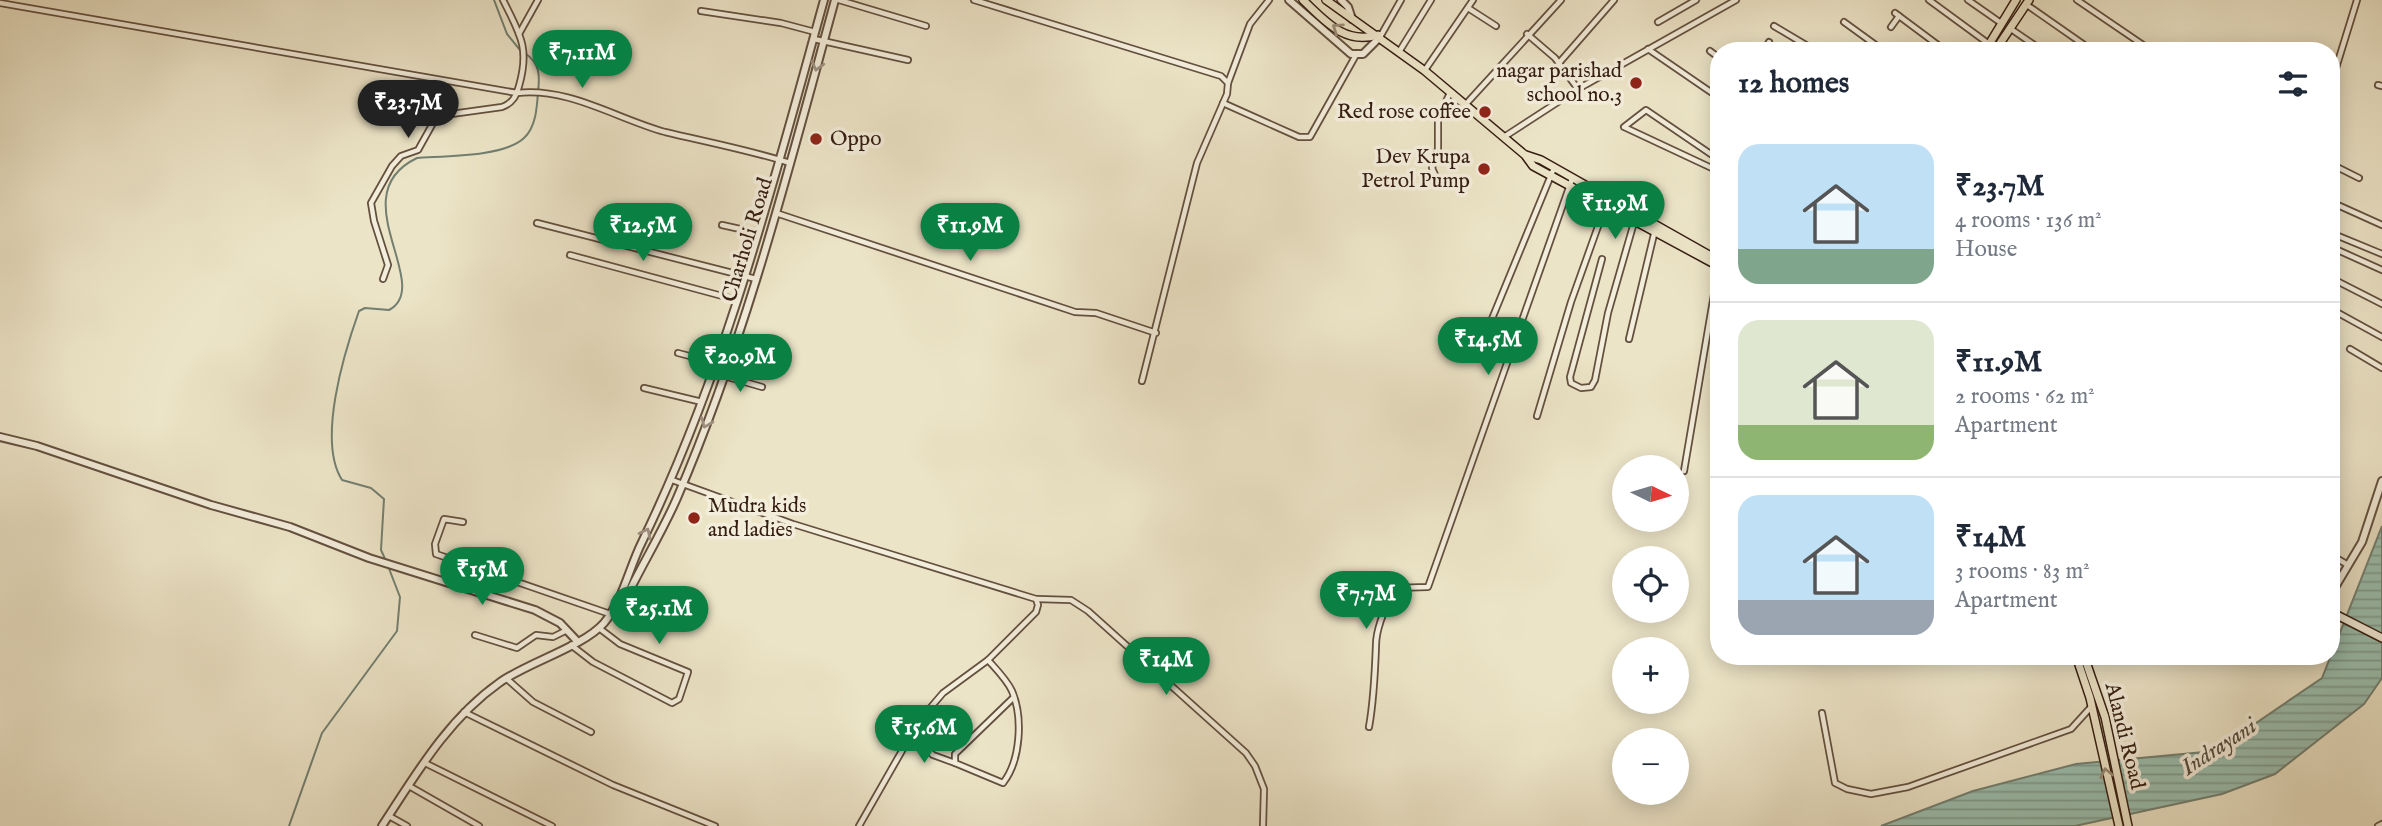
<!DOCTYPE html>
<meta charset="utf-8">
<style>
body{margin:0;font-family:"IM FELL English",serif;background:#f6f6f7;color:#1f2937;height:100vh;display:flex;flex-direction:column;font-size:26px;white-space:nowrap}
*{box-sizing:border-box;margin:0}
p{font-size:23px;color:#747a83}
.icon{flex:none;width:38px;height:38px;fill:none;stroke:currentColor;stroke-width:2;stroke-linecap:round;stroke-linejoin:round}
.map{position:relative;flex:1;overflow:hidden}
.panel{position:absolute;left:1710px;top:42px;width:630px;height:623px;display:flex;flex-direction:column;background:#fff;border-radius:28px;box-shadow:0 4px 18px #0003}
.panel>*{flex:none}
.needle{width:46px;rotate:95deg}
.fabs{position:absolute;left:1612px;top:455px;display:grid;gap:14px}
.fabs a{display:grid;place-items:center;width:77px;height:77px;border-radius:50%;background:#fff;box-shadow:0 4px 18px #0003;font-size:35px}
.price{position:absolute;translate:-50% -60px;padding:0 16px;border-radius:24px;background:#0b8043;color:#fff;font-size:23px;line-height:46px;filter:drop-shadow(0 2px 4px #0008)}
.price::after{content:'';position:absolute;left:50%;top:42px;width:21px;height:16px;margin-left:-10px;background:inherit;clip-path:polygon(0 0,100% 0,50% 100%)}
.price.selected{background:#222;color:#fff}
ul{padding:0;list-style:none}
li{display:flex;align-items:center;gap:21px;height:175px;padding:0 28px}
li+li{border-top:2px solid #e0e1e3}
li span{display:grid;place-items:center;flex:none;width:196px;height:140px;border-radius:21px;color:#555}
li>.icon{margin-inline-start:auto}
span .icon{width:84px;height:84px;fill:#fffc;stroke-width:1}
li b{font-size:30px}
h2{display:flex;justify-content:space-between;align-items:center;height:84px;padding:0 28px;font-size:30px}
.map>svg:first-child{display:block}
.water{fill:url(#water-rules);stroke:#727f71;stroke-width:2}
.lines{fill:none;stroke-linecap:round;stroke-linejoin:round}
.stream{stroke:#727f71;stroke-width:2}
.minor-casing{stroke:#63503f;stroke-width:8}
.tertiary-casing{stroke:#63503f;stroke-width:10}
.secondary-casing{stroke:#351e12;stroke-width:10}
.primary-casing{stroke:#351e12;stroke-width:10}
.minor{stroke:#f3eddb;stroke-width:4.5}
.tertiary{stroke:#f3eddb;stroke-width:6}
.secondary{stroke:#f3eddb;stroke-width:7}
.primary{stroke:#ece4c7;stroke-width:7}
.oneway{stroke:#9a8b76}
.oneway2{stroke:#9e9081}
.poi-dot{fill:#8f2418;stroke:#f3eddb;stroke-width:2.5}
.labels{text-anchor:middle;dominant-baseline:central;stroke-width:7;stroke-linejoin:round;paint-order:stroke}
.poi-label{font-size:21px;fill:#351e12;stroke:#f3eddb;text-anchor:end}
.street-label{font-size:21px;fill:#351e12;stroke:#f3eddb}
.water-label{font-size:23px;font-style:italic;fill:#534e41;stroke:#f3eddb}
</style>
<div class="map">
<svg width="2382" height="826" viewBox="0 0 2382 826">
<defs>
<pattern id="water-rules" width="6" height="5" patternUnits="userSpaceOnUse" patternTransform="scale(1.75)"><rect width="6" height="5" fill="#9abfb0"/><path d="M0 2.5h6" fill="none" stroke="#7e9b8e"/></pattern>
</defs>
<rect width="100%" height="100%" fill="#ece4c7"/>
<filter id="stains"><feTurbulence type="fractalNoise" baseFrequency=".00286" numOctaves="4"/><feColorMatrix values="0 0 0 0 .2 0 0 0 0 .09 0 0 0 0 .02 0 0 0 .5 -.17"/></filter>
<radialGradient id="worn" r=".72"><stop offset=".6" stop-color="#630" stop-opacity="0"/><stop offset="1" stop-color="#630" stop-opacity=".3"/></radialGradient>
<path class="water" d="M 2382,526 L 2382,678 L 2364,704 L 2275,774 L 2222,794 L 2075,826 L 1881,826 L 1973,791 L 2076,764 L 2215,751 L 2322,678 Z"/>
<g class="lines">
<g class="stream">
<path d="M 494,0 L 507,34 L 520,50"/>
<path d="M 386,561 L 381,550 L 384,499 L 371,488 L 342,480 C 317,441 344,353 359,311 L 365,308 L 389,310 C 435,285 340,195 417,158 C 444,156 504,157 524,138 C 536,127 537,107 538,92 C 540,75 540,64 525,53"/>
<path d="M 289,826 L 322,733 L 397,631 L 400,597 L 388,566"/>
</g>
<g class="minor-casing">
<g id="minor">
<path d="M 839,0 L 926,26"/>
<path d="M 974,0 L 1221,76 L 1228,83 L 1227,94 L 1197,163 L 1142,381"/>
<path d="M 1929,0 L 1989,44"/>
<path d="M 1968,0 L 2001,23"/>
<path d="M 2077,0 L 2152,51"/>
<path d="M 0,3 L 517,93 C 569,87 617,119 665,132 C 707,142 749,150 790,163"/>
<path d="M 2027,5 L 2093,51"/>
<path d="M 1468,8 L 1496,26"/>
<path d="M 701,11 L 781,23 L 815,32"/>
<path d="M 1895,13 L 1946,51"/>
<path d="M 1658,22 L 1696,0"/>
<path d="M 1844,22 L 1884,51"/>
<path d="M 1774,26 L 1816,51"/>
<path d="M 1891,27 L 1899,16"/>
<path d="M 2011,29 L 2043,51"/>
<path d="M 519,34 L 538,0"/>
<path d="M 1527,34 L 1555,58 L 1578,89"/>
<path d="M 1380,37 L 1401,0"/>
<path d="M 814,39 L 908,60"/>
<path d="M 1648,49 L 1718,97"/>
<path d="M 1710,51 L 1718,57"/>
<path d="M 1764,51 L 1769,42"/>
<path d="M 1399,52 L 1431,0"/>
<path d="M 1559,63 L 1614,0"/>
<path d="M 2336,68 L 2357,0"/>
<path d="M 1425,70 L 1473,0"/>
<path d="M 1228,83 L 1250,24 L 1269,0"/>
<path d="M 2378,85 L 2382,86"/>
<path d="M 1223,103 L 1299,137 L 1310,137 L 1356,55"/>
<path d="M 1466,104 L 1561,0"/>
<path d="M 1504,137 L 1578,89 L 1736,0"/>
<path d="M 1718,159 L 1646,110 L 1624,127 L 1718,171"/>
<path d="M 2331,164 L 2359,178"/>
<path d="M 1448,184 L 1436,177 L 1432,168 L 1438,149 L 1438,118 L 1450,93"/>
<path d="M 2331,202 L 2382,225"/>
<path d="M 776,213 L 1075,312 L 1096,313 L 1156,333"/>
<path d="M 537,223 L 756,279"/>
<path d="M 722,225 L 758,233"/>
<path d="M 2331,233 L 2382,254"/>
<path d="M 2331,247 L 2382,270"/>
<path d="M 570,255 L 737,300"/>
<path d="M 1602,259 L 1570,377 L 1571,383 L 1581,388 L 1591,387 L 1595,380 L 1608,313 L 1635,219"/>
<path d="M 2331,278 L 2382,304"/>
<path d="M 383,279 L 388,265 L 374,221 L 371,203 L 392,166 L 401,156 L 418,150 L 437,116 L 502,107 C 513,103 516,96 519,86 C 530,48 520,34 503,0"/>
<path d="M 2331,287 L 2334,279"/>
<path d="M 2331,309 L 2382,337"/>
<path d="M 1629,339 L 1655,230"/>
<path d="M 1482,343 L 1554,168"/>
<path d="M 2350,349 L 2382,368"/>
<path d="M 678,353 L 716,363"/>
<path d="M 724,376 L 762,387"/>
<path d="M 644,388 L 702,402"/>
<path d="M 1537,416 L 1571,302 L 1606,204"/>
<path d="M 1684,471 L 1718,271"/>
<path d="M 672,480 L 793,524 L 1036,599 L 1038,605 L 1036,612 L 988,660 C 996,669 1007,680 1012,691 C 1023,717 1021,760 1003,783 L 955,763 L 955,754 L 1014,697"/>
<path d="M 463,522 L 444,519 L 435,544 L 436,554 L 610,614"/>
<path d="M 2331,555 L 2348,565"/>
<path d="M 1037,599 L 1071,600 L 1088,611 L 1246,753 L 1255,766 L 1264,789 L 1263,826"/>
<path d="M 475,635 L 517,648 L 536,635 L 553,637 L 567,630"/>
<path d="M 571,645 L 593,662 L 672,703 L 679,699 L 688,672 L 620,644 L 599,628"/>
<path d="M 507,679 L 533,702 L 591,732"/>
<path d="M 464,712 L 613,785 L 715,826"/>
<path d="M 1822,713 L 1835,783 L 1847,789 L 1871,794 L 1908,787 L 2071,729 L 2091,707"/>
<path d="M 1369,727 C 1374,699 1375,673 1376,645 C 1376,627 1387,605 1394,588 L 1428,587 L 1572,179"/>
<path d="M 912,736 L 933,755 L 955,763"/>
<path d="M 425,763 L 552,826"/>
<path d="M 409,786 L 479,826"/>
<path d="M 389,816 L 407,826"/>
<path d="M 859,826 L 919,721 L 943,693 L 988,660"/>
<path d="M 2378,826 L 2382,824"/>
</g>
</g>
<g class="tertiary-casing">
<g id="tertiary">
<path d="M 1289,0 L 1351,54 L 1363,54 L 1380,37"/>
<path d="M 1341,0 L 1348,7 L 1352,19"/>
<path d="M 0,437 L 37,446 L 211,505 L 290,527 L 369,558 L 535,610 L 560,623 L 577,641"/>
<path d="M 2331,594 L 2362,542 L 2382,481"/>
<path d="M 621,596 L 631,588 C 646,558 664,528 677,498 C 746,338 789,168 835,0"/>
<path d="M 382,826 C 416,774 448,719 499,683 C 526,663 583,647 604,623 C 623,600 629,568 642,542 C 726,369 773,184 824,0"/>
</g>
</g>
<g class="secondary-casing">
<path id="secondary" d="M 2331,612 L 2382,638"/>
</g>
<g class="primary-casing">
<g id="primary">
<path d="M 1303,0 C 1326,22 1345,45 1378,35"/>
<path d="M 1326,0 L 1425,71 L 1525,155 L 1533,166 L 1718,266"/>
<path d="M 1985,51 L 2016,0"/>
<path d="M 1995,51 L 2029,0"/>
<path d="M 1526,155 L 1541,160 L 1718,260"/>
<path d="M 2076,656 L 2090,698 L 2119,826"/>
<path d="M 2084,656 L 2105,717 L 2128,826"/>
</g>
</g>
<use href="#minor" class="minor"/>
<use href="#tertiary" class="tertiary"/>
<use href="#secondary" class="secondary"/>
<use href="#primary" class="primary"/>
</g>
<defs><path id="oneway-chevron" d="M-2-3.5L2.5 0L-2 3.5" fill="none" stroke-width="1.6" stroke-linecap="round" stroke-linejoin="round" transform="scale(1.75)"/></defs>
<g class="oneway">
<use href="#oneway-chevron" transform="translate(1337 28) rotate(-146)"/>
<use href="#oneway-chevron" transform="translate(2106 773) rotate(-103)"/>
</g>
<g class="oneway2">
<use href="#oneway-chevron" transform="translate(817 66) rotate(105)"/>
<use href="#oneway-chevron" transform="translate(706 423) rotate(111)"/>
<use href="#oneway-chevron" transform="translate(646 533) rotate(-64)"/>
</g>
<g class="poi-dot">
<circle cx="1636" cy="83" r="7"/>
<circle cx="1485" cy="112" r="7"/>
<circle cx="816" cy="139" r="7"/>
<circle cx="1484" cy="169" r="7"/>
<circle cx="694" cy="518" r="7"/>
</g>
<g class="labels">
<g class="poi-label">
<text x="1622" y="71">nagar parishad<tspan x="1622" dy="24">school no.3</tspan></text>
<text x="1471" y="112">Red rose coffee</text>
<text x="830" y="139" text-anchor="start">Oppo</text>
<text x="1470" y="157">Dev Krupa<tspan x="1470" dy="24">Petrol Pump</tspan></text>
<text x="708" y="506" text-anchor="start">Mudra kids<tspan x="708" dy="24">and ladies</tspan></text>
</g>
<g class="street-label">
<text transform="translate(748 240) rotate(-73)">Charholi Road</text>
<text transform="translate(2124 736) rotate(76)">Alandi Road</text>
</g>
<g class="water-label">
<text transform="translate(2219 747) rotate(-33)">Indrayani</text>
</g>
</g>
<rect width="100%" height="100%" filter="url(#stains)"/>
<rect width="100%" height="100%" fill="url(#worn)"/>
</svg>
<div class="fabs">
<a><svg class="needle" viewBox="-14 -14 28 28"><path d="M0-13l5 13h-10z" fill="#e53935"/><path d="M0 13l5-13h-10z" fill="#747a83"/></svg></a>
<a><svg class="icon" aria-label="locate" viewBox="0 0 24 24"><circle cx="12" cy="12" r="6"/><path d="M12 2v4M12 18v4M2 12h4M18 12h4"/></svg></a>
<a>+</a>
<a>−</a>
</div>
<b class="price" style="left:582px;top:90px">₹7.11M</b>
<b class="price selected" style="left:408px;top:140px">₹23.7M</b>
<b class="price" style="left:1615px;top:241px">₹11.9M</b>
<b class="price" style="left:643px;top:263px">₹12.5M</b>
<b class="price" style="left:970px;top:263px">₹11.9M</b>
<b class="price" style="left:1488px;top:377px">₹14.5M</b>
<b class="price" style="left:740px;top:394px">₹20.9M</b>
<b class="price" style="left:482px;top:607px">₹15M</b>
<b class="price" style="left:1366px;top:631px">₹7.7M</b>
<b class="price" style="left:659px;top:646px">₹25.1M</b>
<b class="price" style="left:1166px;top:697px">₹14M</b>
<b class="price" style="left:924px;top:765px">₹15.6M</b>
<section class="panel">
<h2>12 homes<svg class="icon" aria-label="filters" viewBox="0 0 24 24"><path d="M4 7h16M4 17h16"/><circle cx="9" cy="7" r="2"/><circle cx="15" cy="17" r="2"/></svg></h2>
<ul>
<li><span style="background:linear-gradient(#bfe0f5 75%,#7fa58c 0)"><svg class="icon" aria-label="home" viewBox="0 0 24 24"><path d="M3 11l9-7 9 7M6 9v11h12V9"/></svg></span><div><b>₹23.7M</b><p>4 rooms · 136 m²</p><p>House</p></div></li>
<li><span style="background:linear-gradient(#dfe7d0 75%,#8fb573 0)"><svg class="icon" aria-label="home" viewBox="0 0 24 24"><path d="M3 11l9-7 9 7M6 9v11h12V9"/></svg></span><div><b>₹11.9M</b><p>2 rooms · 62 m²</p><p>Apartment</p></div></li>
<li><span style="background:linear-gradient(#bfe0f5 75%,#9aa5b1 0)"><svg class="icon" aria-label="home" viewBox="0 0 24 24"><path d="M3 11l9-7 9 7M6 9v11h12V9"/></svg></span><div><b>₹14M</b><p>3 rooms · 83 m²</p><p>Apartment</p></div></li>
</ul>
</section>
</div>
